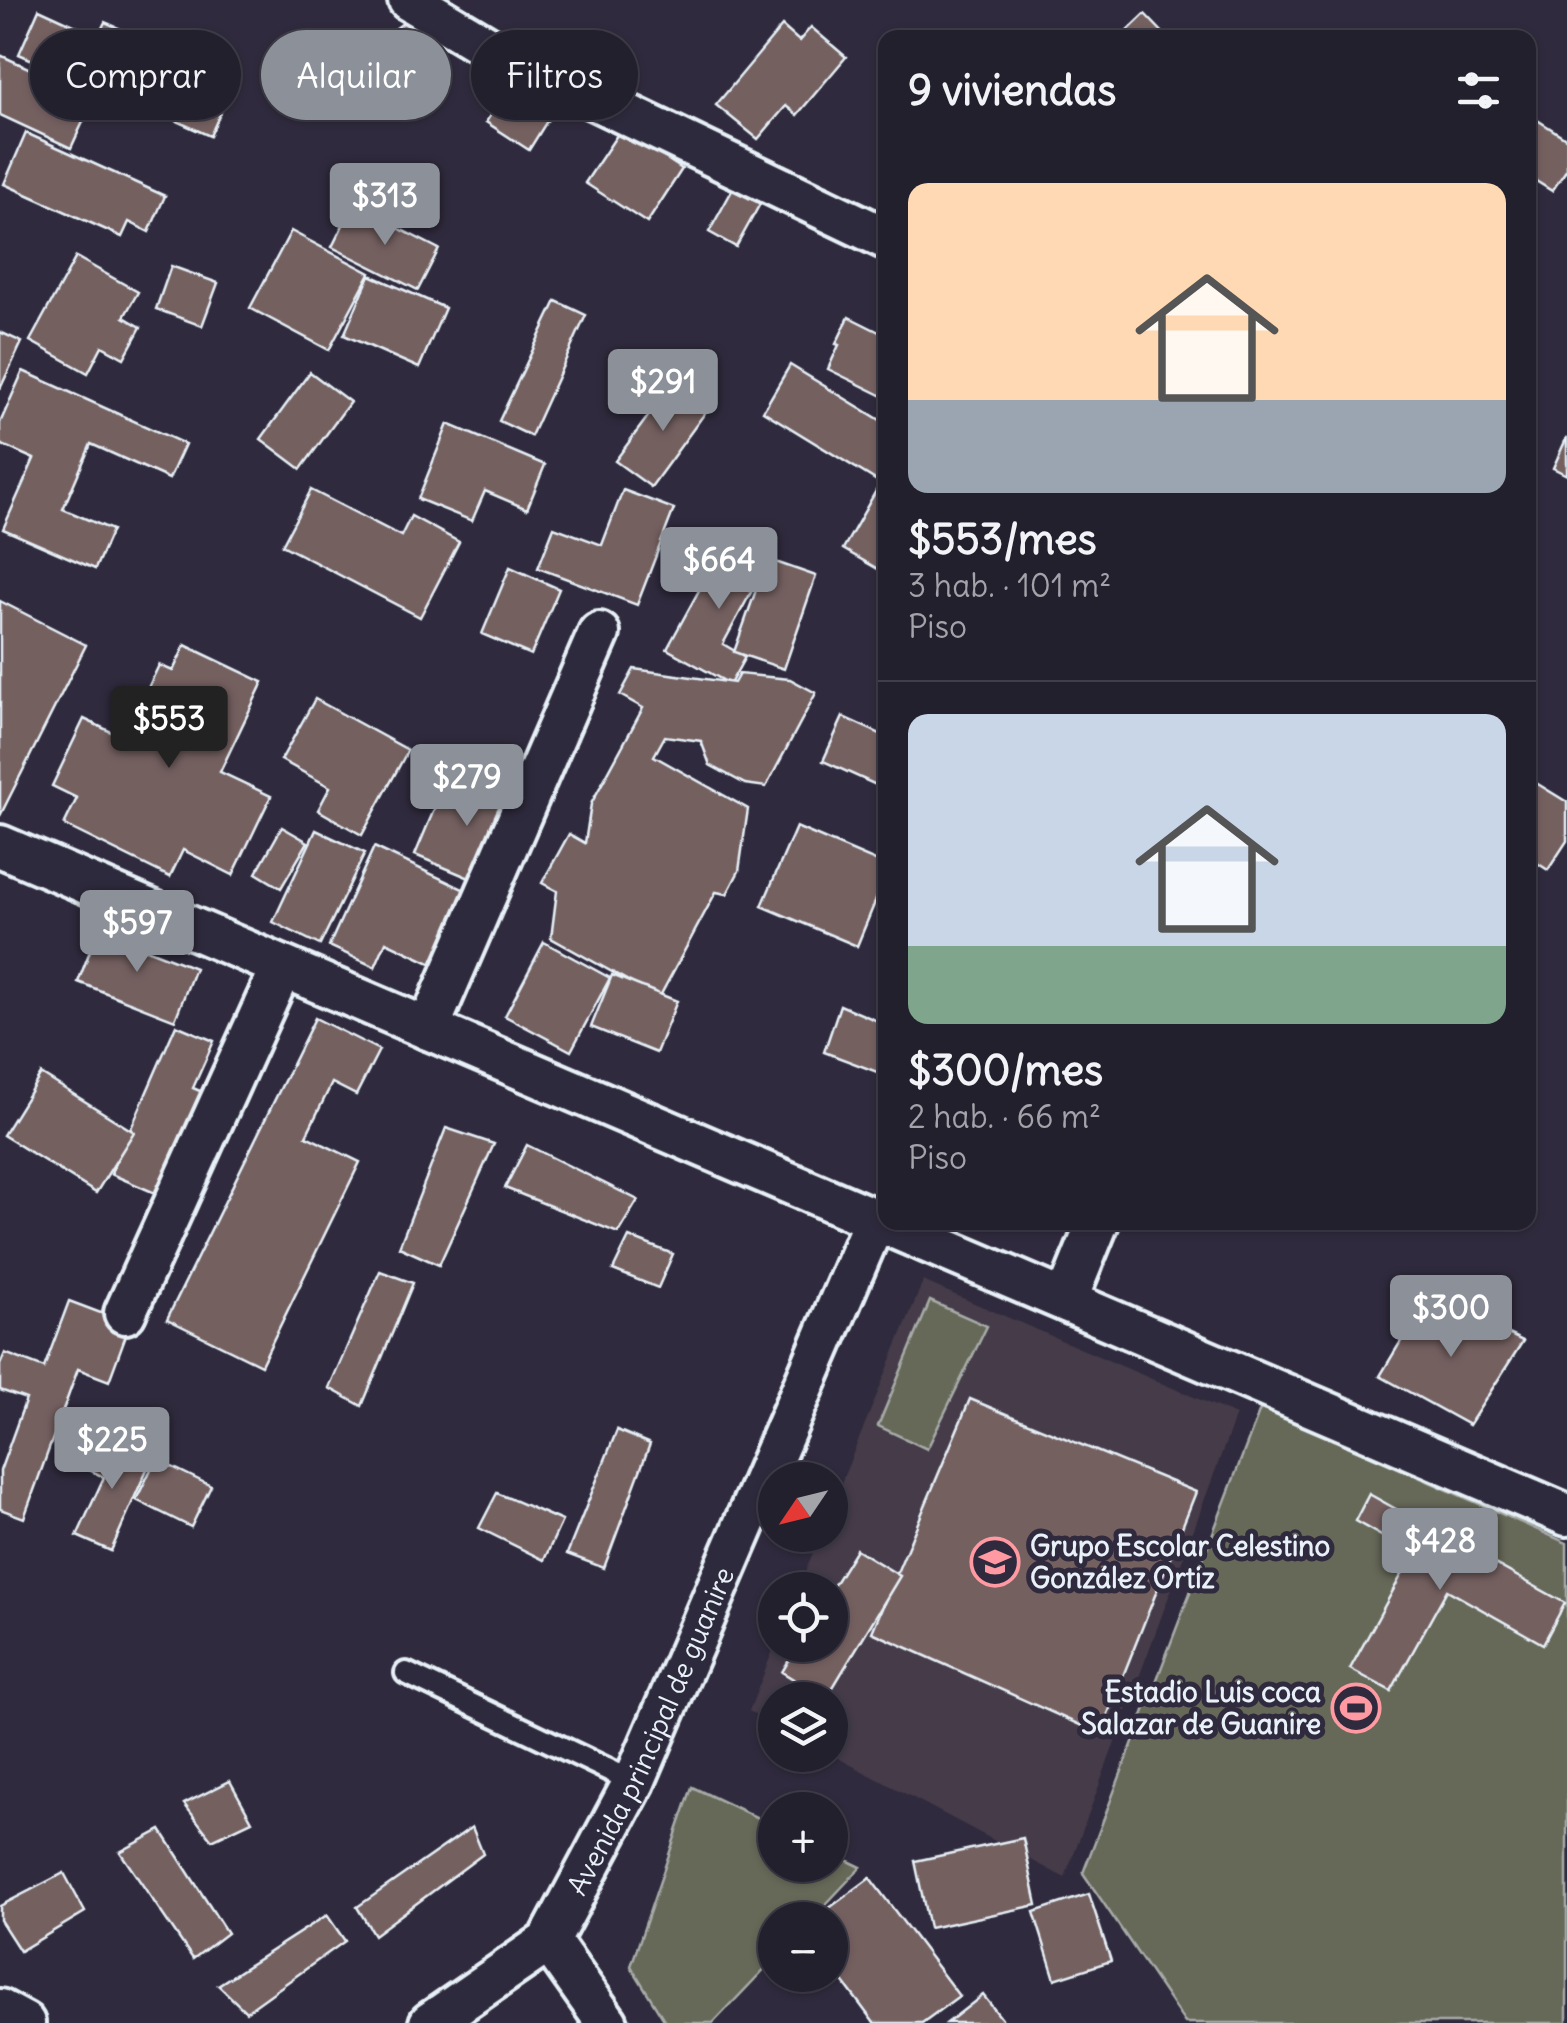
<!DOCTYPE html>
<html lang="es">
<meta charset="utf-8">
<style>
body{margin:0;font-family:Delius,sans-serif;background:#2f2d3a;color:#f1f3f6;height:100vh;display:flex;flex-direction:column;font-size:38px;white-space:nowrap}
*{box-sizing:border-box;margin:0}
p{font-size:32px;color:#a3a3aa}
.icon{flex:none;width:55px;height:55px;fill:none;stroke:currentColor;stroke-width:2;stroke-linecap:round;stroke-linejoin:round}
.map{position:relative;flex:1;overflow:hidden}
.panel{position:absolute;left:878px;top:30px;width:658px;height:1200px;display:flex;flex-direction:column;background:#23202e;border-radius:20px;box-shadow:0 2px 8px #0004,0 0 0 2px #403e4a}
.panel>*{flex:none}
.banner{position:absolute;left:30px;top:30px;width:698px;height:90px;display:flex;gap:20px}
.needle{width:65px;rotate:235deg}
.tools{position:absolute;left:758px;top:1462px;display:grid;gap:20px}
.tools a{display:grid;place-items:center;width:90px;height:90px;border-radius:50%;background:#23202e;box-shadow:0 2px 8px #0004,0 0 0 2px #403e4a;font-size:50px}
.price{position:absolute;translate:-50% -85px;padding:0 22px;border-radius:10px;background:#8c9099;color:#fff;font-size:32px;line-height:65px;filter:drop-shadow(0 2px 5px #0008)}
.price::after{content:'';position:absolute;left:50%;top:60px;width:30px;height:22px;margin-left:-15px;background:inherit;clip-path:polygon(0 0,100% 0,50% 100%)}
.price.active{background:#222;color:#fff}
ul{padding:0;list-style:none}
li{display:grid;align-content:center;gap:20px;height:530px;padding:0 30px}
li+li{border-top:2px solid #403e4a}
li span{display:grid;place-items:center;height:310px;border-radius:20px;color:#555}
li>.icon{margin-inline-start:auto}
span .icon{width:180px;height:180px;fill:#fffc;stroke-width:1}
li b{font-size:42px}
h2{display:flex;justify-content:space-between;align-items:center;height:120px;padding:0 30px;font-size:42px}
.pill{padding:0 35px;border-radius:45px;background:#23202e;box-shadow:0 2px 8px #0004,0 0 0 2px #403e4a;font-size:35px;line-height:90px}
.pill.active{background:#8c9099;color:#fff}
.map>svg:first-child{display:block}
.built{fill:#443a48}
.green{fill:#666859;stroke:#a7aca8;stroke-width:2.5}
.building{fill:#746161;stroke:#e8f1f8;stroke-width:2.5}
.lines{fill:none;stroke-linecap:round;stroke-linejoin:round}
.service-casing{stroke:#e8f1f8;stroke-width:28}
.minor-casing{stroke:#e8f1f8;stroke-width:48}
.service{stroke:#2f2a3d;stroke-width:20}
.minor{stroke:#2f2a3d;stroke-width:40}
.labels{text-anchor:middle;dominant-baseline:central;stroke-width:10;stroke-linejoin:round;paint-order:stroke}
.poi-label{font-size:28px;font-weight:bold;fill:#e8f1f8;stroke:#2f2a3d;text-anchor:start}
.street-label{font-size:28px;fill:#e8f1f8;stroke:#2f2a3d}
</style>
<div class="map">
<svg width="1567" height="2023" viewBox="0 0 1567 2023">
<rect width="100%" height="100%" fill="#2f2a3d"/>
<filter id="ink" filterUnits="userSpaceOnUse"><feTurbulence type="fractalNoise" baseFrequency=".01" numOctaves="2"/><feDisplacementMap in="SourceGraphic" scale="20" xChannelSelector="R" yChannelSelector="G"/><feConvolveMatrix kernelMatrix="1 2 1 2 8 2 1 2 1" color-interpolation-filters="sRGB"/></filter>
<g filter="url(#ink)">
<path class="built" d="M 923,1281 L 1236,1415 L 1065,1878 L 830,1754 L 830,1700 L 775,1700 L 775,1725 L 749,1711 L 775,1645 L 830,1645 L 830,1590 L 798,1590 L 820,1535 L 830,1535 L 830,1510 Z"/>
<g class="green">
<path d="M 930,1301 L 987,1326 L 927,1449 L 878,1426 Z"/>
<path d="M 1261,1407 L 1567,1543 L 1567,2023 L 1185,2023 L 1083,1873 Z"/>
<path d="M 692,1787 L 775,1826 L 775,1865 L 830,1865 L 830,1852 L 861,1867 L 811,1920 L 775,1920 L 775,1958 L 713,2023 L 666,2023 L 631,1966 Z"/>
</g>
<g class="building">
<path d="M 39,9 L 98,36 L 105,22 L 176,53 L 169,70 L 228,96 L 210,136 L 74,75 L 73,78 L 19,54 Z"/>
<path d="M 1145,14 L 1168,38 L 1120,38 Z"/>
<path d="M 407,20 L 442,67 L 376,116 L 341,69 Z"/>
<path d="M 782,26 L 799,41 L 811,27 L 846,57 L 797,115 L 786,106 L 758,139 L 716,105 Z"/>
<path d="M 0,55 L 94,98 L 71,148 L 0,115 Z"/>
<path d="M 519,69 L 562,97 L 529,150 L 486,122 Z"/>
<path d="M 1528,114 L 1567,139 L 1567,169 L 1552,191 L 1528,176 Z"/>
<path d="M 621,129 L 682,169 L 647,223 L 585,183 Z"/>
<path d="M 26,133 L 165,196 L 149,232 L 129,222 L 122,237 L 4,184 Z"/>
<path d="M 739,178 L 766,193 L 736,247 L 709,232 Z"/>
<path d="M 353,205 L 439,249 L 418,290 L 332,247 Z"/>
<path d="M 291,231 L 370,273 L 329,350 L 250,308 Z"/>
<path d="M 76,257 L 138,292 L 124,317 L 141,327 L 124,358 L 102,346 L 88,373 L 30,341 Z"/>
<path d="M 171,266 L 218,283 L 202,326 L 156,309 Z"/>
<path d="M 370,275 L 445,308 L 419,368 L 344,335 Z"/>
<path d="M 556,301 L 586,315 L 531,436 L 499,421 Z"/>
<path d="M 849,317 L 885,335 L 885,397 L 828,369 L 839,345 L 836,344 Z"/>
<path d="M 0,332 L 22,342 L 0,389 Z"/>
<path d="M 790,365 L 885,423 L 885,480 L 882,484 L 763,411 Z"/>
<path d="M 23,371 L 185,444 L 169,479 L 91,444 L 63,509 L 112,530 L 95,569 L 3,529 L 34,459 L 0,444 L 0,423 Z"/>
<path d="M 310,372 L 350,402 L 301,469 L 261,439 Z"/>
<path d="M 675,380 L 710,406 L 651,487 L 615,461 Z"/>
<path d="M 448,424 L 545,465 L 527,509 L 485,491 L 472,521 L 418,499 Z"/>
<path d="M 1567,437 L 1567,475 L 1553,468 Z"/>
<path d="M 881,482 L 885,484 L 885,573 L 843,549 Z"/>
<path d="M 311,490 L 401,536 L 411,516 L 459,542 L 420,617 L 282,545 Z"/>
<path d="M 623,490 L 674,509 L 637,605 L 538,568 L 554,527 L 602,545 Z"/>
<path d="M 727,539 L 768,561 L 723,644 L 745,657 L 730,684 L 667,649 Z"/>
<path d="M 767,559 L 816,576 L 784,669 L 734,652 Z"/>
<path d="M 510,567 L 559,589 L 531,655 L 482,634 Z"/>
<path d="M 0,601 L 86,645 L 0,816 Z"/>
<path d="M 185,645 L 263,682 L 220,772 L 271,796 L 233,875 L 183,850 L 170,877 L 64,825 L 77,798 L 52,786 L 84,719 L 124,738 L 159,665 L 173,671 Z"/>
<path d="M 634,669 L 734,683 L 739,674 L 790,679 L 816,693 L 766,787 L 745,784 L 710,765 L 701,741 L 665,736 L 654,756 L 748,809 L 739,871 L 727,894 L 716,892 L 659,998 L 551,938 L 557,891 L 542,883 L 569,834 L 585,843 L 591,804 L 643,708 L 620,695 Z"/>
<path d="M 315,699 L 408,750 L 362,835 L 318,810 L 330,787 L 281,760 Z"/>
<path d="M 843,717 L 885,736 L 885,789 L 823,761 Z"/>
<path d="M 449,774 L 519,803 L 486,885 L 415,855 Z"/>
<path d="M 1528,778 L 1567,802 L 1567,841 L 1548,870 L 1528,857 Z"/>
<path d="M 282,827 L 308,842 L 281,888 L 256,873 Z"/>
<path d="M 796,827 L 885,865 L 885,878 L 857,946 L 762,906 Z"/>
<path d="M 316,830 L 365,853 L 320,945 L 273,922 Z"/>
<path d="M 374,847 L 478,896 L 445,970 L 386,942 L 375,967 L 329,946 Z"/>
<path d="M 98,930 L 195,968 L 175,1020 L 78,982 Z"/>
<path d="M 544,942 L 610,978 L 571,1051 L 505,1016 Z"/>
<path d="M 612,975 L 677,1001 L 656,1053 L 591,1027 Z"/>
<path d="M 840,1005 L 885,1024 L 885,1075 L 824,1052 Z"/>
<path d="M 315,1018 L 379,1050 L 356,1095 L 332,1083 L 306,1136 L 360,1162 L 261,1365 L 167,1319 Z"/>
<path d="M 176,1025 L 214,1041 L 193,1088 L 207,1094 L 162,1196 L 111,1174 Z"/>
<path d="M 41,1074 L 134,1132 L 96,1193 L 3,1135 Z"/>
<path d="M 446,1128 L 494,1144 L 439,1265 L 399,1247 Z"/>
<path d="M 527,1145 L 638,1200 L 618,1233 L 505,1188 Z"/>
<path d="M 629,1237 L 673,1254 L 658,1288 L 613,1270 Z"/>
<path d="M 380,1271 L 413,1283 L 362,1406 L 329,1388 Z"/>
<path d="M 1428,1296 L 1523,1341 L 1469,1425 L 1380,1376 Z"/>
<path d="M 69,1301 L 130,1324 L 109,1381 L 78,1369 L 24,1518 L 0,1509 L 0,1471 L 26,1399 L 0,1390 L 0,1365 L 5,1353 L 44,1368 Z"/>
<path d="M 970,1399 L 1196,1492 L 1100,1734 L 872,1632 Z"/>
<path d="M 617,1430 L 650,1444 L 604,1568 L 567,1554 Z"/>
<path d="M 101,1436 L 151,1460 L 111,1551 L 77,1536 L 104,1477 L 87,1469 Z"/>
<path d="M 156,1459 L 211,1486 L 191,1527 L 136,1500 Z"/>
<path d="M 497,1493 L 562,1521 L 544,1560 L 479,1528 Z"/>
<path d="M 1369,1494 L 1565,1603 L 1543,1644 L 1447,1590 L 1391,1691 L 1350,1669 L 1413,1554 L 1355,1521 Z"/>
<path d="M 856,1549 L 900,1576 L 826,1699 L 782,1672 L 798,1645 L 830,1645 L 830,1591 Z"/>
<path d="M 230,1781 L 252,1821 L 212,1840 L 184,1804 Z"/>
<path d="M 472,1827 L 483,1854 L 374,1935 L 357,1907 Z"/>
<path d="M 161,1830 L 227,1933 L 193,1959 L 120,1852 Z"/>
<path d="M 1023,1838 L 1037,1905 L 929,1928 L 915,1861 Z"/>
<path d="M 64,1873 L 85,1912 L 20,1951 L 0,1920 L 0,1906 Z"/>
<path d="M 870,1878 L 959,1996 L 922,2023 L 874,2023 L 830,1964 L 830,1920 L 813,1920 Z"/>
<path d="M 1089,1894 L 1111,1961 L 1055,1979 L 1034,1912 Z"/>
<path d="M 327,1915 L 345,1941 L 246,2012 L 218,1985 Z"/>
<path d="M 983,1995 L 1005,2023 L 947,2023 Z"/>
</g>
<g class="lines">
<g class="service-casing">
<path id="service" d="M 406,1673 L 634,1782"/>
</g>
<g class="minor-casing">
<g id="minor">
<path d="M 409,0 L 498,53 L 885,238"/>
<path d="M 0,846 L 1567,1515"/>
<path d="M 428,1029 L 599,633"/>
<path d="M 1066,1301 L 1098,1222"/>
<path d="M 125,1313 L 282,967"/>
<path d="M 549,1941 L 607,2023"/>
<path d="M 0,2010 L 24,2023"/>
<path id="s1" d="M 430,2023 L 549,1941 L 634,1782 L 875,1220"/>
</g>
</g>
<use href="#service" class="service"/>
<use href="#minor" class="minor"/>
</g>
</g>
<defs>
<g id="school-ring" transform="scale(2.5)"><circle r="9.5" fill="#2f2a3d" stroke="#ff9aa2" stroke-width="1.5"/><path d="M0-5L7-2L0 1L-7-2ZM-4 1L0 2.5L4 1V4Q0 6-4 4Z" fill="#ff9aa2"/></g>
<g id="stadium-ring" transform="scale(2.5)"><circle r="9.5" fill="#2f2a3d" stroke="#ff9aa2" stroke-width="1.5"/><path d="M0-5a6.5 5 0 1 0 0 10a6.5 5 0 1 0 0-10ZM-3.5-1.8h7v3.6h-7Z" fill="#ff9aa2"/></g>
</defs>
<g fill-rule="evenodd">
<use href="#school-ring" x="995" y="1562"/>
<use href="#stadium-ring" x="1356" y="1708"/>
</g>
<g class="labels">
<g class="poi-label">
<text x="1030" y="1546">Grupo Escolar Celestino<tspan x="1030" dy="32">González Ortiz</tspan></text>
<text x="1321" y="1692" text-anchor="end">Estadio Luis coca<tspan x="1321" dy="32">Salazar de Guanire</tspan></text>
</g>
<g class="street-label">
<text stroke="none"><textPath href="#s1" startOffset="378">Avenida principal de guanire</textPath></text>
</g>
</g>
</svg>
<div class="tools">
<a><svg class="needle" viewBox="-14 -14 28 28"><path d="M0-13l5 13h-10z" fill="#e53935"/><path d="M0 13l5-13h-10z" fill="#a3a3aa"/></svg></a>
<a><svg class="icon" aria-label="locate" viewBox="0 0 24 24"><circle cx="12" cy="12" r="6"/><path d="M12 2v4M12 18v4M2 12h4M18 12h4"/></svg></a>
<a><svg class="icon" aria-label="layers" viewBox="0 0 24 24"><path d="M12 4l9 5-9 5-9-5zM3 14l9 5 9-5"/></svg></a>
<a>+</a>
<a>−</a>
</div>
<b class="price" style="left:385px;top:248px">$313</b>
<b class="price" style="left:663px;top:434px">$291</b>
<b class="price" style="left:719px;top:612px">$664</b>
<b class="price active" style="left:169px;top:771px">$553</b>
<b class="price" style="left:467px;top:829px">$279</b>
<b class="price" style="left:137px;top:975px">$597</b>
<b class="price" style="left:1451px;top:1360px">$300</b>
<b class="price" style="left:112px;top:1492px">$225</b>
<b class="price" style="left:1440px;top:1593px">$428</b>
<div class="banner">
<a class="pill">Comprar</a>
<a class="pill active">Alquilar</a>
<a class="pill">Filtros</a>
</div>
<section class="panel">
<h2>9 viviendas<svg class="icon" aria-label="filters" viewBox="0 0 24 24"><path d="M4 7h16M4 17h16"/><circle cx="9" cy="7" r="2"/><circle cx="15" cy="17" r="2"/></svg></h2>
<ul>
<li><span style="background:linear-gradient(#ffd9b3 70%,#9aa5b1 0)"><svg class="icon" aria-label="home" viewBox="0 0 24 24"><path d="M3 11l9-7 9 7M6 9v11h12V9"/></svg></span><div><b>$553/mes</b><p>3 hab. · 101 m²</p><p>Piso</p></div></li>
<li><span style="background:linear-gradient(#c9d6e8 75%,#7fa58c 0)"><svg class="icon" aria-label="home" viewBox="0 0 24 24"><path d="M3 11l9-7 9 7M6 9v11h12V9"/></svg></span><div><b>$300/mes</b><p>2 hab. · 66 m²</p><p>Piso</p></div></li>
</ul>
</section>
</div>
